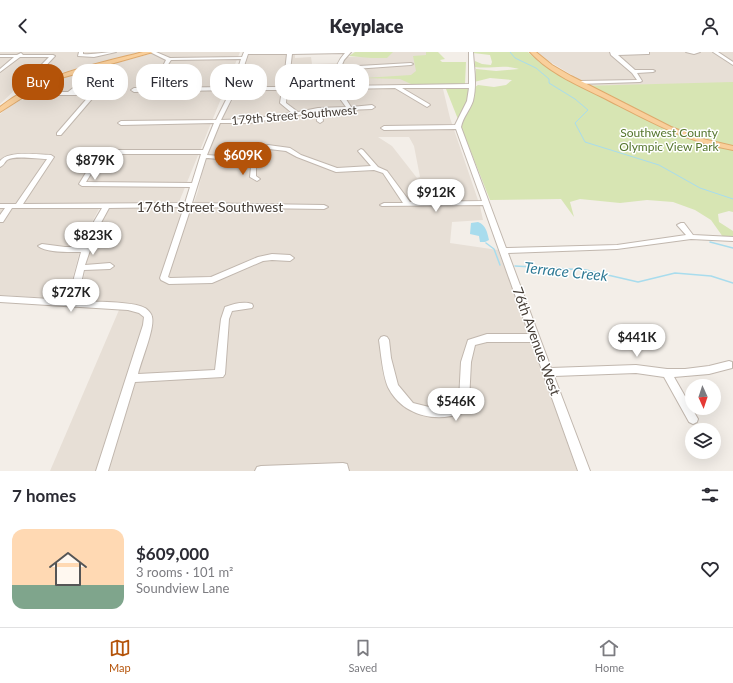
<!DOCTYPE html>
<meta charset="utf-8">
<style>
body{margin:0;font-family:Lato,sans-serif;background:#f7f7f7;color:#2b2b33;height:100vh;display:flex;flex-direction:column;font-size:15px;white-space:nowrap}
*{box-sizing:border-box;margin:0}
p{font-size:13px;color:#7c7c81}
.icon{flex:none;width:22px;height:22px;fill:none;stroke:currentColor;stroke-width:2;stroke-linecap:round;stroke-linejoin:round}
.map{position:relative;height:419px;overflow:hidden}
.drawer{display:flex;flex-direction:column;background:#fff;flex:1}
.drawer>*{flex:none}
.top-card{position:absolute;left:12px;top:12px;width:400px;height:36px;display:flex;gap:8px}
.needle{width:26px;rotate:177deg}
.fabs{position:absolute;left:685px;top:327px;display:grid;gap:8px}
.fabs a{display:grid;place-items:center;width:36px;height:36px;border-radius:50%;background:#fff;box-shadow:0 4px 16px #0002;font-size:20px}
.price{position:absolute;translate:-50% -34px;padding:0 9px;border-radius:14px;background:#fff;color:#222;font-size:13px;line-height:26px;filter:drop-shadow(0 1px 2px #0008)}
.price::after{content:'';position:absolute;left:50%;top:24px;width:12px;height:9px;margin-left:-6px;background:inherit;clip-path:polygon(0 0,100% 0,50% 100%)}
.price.current{background:#b45309;color:#fff}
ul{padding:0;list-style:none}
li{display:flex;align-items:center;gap:12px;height:100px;padding:0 12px}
li span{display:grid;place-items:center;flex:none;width:112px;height:80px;border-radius:12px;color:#555}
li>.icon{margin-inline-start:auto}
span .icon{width:48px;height:48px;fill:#fffc;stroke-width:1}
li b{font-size:17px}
h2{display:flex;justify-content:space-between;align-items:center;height:48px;padding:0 12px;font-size:17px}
.pill{padding:0 14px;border-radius:16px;background:#fff;box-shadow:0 4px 16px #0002;font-size:14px;line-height:36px}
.pill.current{background:#b45309;color:#fff}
header{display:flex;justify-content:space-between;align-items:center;height:52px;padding:0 12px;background:#fff;font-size:18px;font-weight:800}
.tabs{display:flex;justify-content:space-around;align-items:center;height:56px;border-top:1px solid #e1e1e2;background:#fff;font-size:11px;color:#7c7c81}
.tabs a{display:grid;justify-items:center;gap:2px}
.tabs .current{color:#b45309}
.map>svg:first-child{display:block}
.residential{fill:#e7dfd6;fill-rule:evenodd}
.green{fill:#d7e5b3}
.water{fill:#a8dced}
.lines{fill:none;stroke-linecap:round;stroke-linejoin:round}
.stream-far1{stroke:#a8dced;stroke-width:1}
.stream{stroke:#a8dced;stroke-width:1.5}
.minor-casing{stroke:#c1b7ae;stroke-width:2}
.major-casing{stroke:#dea96c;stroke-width:2}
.minor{fill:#fff;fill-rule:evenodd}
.major{fill:#f9cf9b;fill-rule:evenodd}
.labels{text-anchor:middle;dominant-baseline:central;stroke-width:3;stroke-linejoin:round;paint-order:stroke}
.far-street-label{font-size:12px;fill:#463e37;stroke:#fff}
.far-park-label{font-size:12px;fill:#54752d;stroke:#fff}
.street-label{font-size:14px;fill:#463e37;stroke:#fff}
.water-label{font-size:15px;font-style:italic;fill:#307b96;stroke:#fff}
</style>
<header><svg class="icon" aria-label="back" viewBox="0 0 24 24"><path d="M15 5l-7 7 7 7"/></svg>Keyplace<svg class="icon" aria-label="person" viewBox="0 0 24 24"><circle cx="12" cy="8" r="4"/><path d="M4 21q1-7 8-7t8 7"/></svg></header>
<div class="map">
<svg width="733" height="419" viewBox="0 0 733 419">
<rect width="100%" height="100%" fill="#f3eee8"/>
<g class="residential">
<path d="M 0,0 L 143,0 L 48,24 L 43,18 L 36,18 L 0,52 Z"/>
<path d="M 157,0 L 240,0 L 179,150 L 0,152 L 0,62 L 23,43 L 87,42 L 99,40 L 29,40 L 46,31 L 65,25 Z"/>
<path d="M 390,0 L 429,0 L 442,32 L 238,36 L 249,2 L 295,2 L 295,6 L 311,5 L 312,12 L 342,11 L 346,5 L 386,5 Z"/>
<path d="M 538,0 L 733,0 L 733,31 L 590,34 L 547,8 Z"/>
<path d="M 437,36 L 443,37 L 450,66 L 480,154 L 483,168 L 452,170 L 450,191 L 498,198 L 519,252 L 577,419 L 50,419 L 122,251 L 80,247 L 89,197 L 106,158 L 114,155 L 192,156 L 198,139 L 205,108 L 215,84 L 222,67 L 238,38 ZM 378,85 L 409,85 L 414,94 L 420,125 L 417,126 L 392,94 Z"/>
<path d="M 100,155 L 83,187 L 67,247 L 0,243 L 0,157 Z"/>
</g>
<g class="green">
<path d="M 355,0 L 393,0 L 387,6 L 371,6 L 349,4 Z"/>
<path d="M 426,0 L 438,0 L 445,7 L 440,8 L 442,10 L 466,10 L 465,32 L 411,32 L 400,27 L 364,26 L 411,23 L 416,19 L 413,4 L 426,3 Z"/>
<path d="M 474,0 L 528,0 L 539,10 L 579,34 L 733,30 L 733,160 L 729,159 L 718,162 L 719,170 L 733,179 L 733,185 L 723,185 L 711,168 L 695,158 L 673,150 L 647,148 L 620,151 L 580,147 L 570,150 L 574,165 L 561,147 L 490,148 L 446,37 L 472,37 L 478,33 L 494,35 L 506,33 L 512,28 L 490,26 L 474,30 L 476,17 L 496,19 L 519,17 C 502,12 492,17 475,15 L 475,9 L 482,12 L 491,13 L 492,10 L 490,3 L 473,1 Z"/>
</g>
<path class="water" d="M 478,170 C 486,173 487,180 489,188 L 485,190 L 480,190 L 479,184 L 470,182 L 471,171 Z"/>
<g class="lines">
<path class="stream-far1" d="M 510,0 L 515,6 L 536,16 L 549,27 L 549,31 L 575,47 L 588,58 L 575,71 L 585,90 L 659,113 L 700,136 L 733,147"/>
<g class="stream">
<path d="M 710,190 L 733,196"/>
<path d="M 486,191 L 494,197 L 500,213"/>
<path d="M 515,214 L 586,218 L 638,230 L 675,221 L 711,224 L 733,231"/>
</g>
<g class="minor-casing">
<g id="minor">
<path d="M 79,0 L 83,0 L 83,2 C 94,3 105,0 116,0 L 94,5 L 78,4 Z"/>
<path d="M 150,0 L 156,0 L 170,6 L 242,5 L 244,0 L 351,0 L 344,8 L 341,15 L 411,11 L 413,12 L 411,13 L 340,18 L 340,34 L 469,32 L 469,0 L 473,0 C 474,16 477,33 473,49 C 470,58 463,65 461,75 L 506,196 L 617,193 L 686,183 L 677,173 L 681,171 L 684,171 L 693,183 L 733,185 L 733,189 L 691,187 L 617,197 L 508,201 L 551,316 L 636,313 L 667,317 L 685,317 L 709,314 L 729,309 L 732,310 L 732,316 L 709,322 L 674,325 L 698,367 L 697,370 L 693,372 L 689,370 L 664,325 L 636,321 L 554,324 L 590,419 L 578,419 L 532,290 L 487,290 L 475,293 L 471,310 L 469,349 L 462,361 C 435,371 403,363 389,337 C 383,326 381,301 379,288 L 381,285 L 384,284 L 387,285 L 389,288 L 391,306 L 398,333 L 413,351 L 433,356 L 448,356 L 454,355 L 459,348 L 461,310 L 468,288 L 487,282 L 529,282 L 483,153 L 382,154 L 380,153 L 384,151 L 403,151 L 383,121 L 374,118 L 336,120 L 297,105 L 286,99 L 269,97 L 240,107 L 253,111 L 256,114 L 256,124 L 260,127 L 257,129 L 250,125 L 251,115 C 241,107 218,107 206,106 L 192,151 L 324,153 L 328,155 L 324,157 L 191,155 L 168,225 L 170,226 L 211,225 L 258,205 L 272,202 L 290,203 L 294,206 L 290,209 L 272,208 L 263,209 L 212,231 L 169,232 L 161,228 L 160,226 L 184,155 L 109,156 L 97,178 L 85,213 L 110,211 L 114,214 L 110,217 L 84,218 L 77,249 C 92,250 133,249 145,256 C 147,257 152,262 152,265 C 155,276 141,309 138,322 L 215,318 L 221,267 L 225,255 C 233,252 244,249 252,252 L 253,254 L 252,256 L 232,259 L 229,267 L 225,322 L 223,325 L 135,330 L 108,419 L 96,419 L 143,273 L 144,265 L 139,261 L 128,258 L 0,250 L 0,244 L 68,248 L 81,200 C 70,200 46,201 38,194 L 42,192 L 65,195 L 83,195 L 89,178 L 102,156 L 12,156 L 3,170 L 0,170 L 0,163 L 5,156 L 0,156 L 0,152 L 16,152 L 47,107 C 37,107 15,103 7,108 C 4,111 4,113 0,115 L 0,109 C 9,98 38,103 51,103 L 54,105 L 23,152 L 185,151 L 190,135 L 82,134 L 79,132 L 90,114 L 92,113 L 95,115 L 86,130 L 192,131 L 201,102 L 109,102 C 105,104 98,105 94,102 C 98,97 104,94 110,98 L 203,98 L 214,71 L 121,73 L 118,71 L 121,69 L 216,68 L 231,38 L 134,40 L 131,38 L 134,36 L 232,35 L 241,7 L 171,8 L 167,14 L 167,18 L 187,19 L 189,20 L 187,21 L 165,20 L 163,19 L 163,14 L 166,8 ZM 345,1 C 336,11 333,21 335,34 L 288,35 L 292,2 ZM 248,2 L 287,2 L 283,35 L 237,35 ZM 395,36 L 427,55 L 430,53 L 429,52 L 402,36 L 469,36 L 467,49 L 455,73 L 384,74 L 381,76 L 384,78 L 456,77 L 482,149 L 410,150 L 387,119 L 378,115 L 363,98 L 361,97 L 358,99 L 371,114 L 337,116 L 301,103 L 290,96 L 268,93 L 233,105 L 207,103 L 220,71 L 250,71 L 316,60 L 317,69 L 320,71 L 323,69 L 321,59 L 372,57 L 375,55 L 372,53 L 351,55 L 344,44 L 341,37 ZM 335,37 L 338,44 L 346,55 L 318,56 L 298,60 L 286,51 L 287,38 ZM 236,38 L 282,38 L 280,51 L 292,61 L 250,67 L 221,68 Z"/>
<path d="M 610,0 L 649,0 L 649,2 L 647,2 L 618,3 L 635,18 L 653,18 L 655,19 L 653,20 L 637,21 L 642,29 L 640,30 L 577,32 L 576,31 L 579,29 L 637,28 L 632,21 L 611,3 Z"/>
<path d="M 686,0 L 700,0 L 694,2 Z"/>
<path d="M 713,0 L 718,0 L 733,10 L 733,13 Z"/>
<path d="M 21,1 L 23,3 L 53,3 L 55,4 L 22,39 L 23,40 L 68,40 L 82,29 L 112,20 L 114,21 L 86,31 L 75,40 L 94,39 L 97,41 L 61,83 L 57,83 L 57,81 L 90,43 L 19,43 L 16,39 L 17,38 L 49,5 L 20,5 L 0,20 L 0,17 L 14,5 L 0,5 L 0,3 L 17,3 Z"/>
<path d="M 343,411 L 347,412 L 349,419 L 255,419 L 257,415 L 261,414 Z"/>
</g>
</g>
<g class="major-casing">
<g id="major">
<path d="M 143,0 L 153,0 L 54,28 L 36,37 L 0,60 L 0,55 C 42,22 93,13 143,0 Z"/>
<path d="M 530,0 L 536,0 L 552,13 L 571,24 L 671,75 L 703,87 L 733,94 L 733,98 C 686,90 647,68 606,47 C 580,34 550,22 530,0 Z"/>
</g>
</g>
<use href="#minor" class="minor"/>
<use href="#major" class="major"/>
</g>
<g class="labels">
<g class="far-street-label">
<text transform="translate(294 63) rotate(-5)">179th Street Southwest</text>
</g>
<g class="far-park-label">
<text x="669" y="80">Southwest County<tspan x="669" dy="14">Olympic View Park</tspan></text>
</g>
<g class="street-label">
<text x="210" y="154">176th Street Southwest</text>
<text transform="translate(537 289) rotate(70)">76th Avenue West</text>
</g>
<g class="water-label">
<text transform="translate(566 219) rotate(6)">Terrace Creek</text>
</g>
</g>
</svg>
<div class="fabs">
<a><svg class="needle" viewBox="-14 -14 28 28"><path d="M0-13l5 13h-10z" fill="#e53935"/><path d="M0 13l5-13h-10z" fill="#7c7c81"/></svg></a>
<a><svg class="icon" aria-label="layers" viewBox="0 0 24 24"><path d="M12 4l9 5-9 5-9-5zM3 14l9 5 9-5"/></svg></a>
</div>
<b class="price current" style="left:243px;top:124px">$609K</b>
<b class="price" style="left:95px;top:129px">$879K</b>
<b class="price" style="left:436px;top:161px">$912K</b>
<b class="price" style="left:93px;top:204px">$823K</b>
<b class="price" style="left:71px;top:261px">$727K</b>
<b class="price" style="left:637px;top:306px">$441K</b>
<b class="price" style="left:456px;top:370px">$546K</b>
<div class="top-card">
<a class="pill current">Buy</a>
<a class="pill">Rent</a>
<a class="pill">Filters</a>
<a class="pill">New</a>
<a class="pill">Apartment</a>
</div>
</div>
<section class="drawer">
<h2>7 homes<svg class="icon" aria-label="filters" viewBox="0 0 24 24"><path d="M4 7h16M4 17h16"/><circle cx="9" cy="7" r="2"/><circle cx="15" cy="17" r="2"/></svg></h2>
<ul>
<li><span style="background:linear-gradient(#ffd9b3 70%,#7fa58c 0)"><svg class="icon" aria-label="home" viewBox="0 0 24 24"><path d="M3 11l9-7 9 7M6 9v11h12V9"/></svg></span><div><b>$609,000</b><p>3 rooms · 101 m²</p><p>Soundview Lane</p></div><svg class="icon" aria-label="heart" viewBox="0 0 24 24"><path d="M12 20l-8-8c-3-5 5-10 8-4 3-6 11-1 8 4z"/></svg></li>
</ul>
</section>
<nav class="tabs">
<a class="current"><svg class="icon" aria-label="map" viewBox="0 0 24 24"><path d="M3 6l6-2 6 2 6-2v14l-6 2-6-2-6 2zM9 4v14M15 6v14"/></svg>Map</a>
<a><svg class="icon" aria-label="saved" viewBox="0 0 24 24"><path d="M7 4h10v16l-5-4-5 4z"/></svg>Saved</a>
<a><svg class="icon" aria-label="home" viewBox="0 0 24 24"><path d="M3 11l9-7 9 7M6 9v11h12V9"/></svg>Home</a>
</nav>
